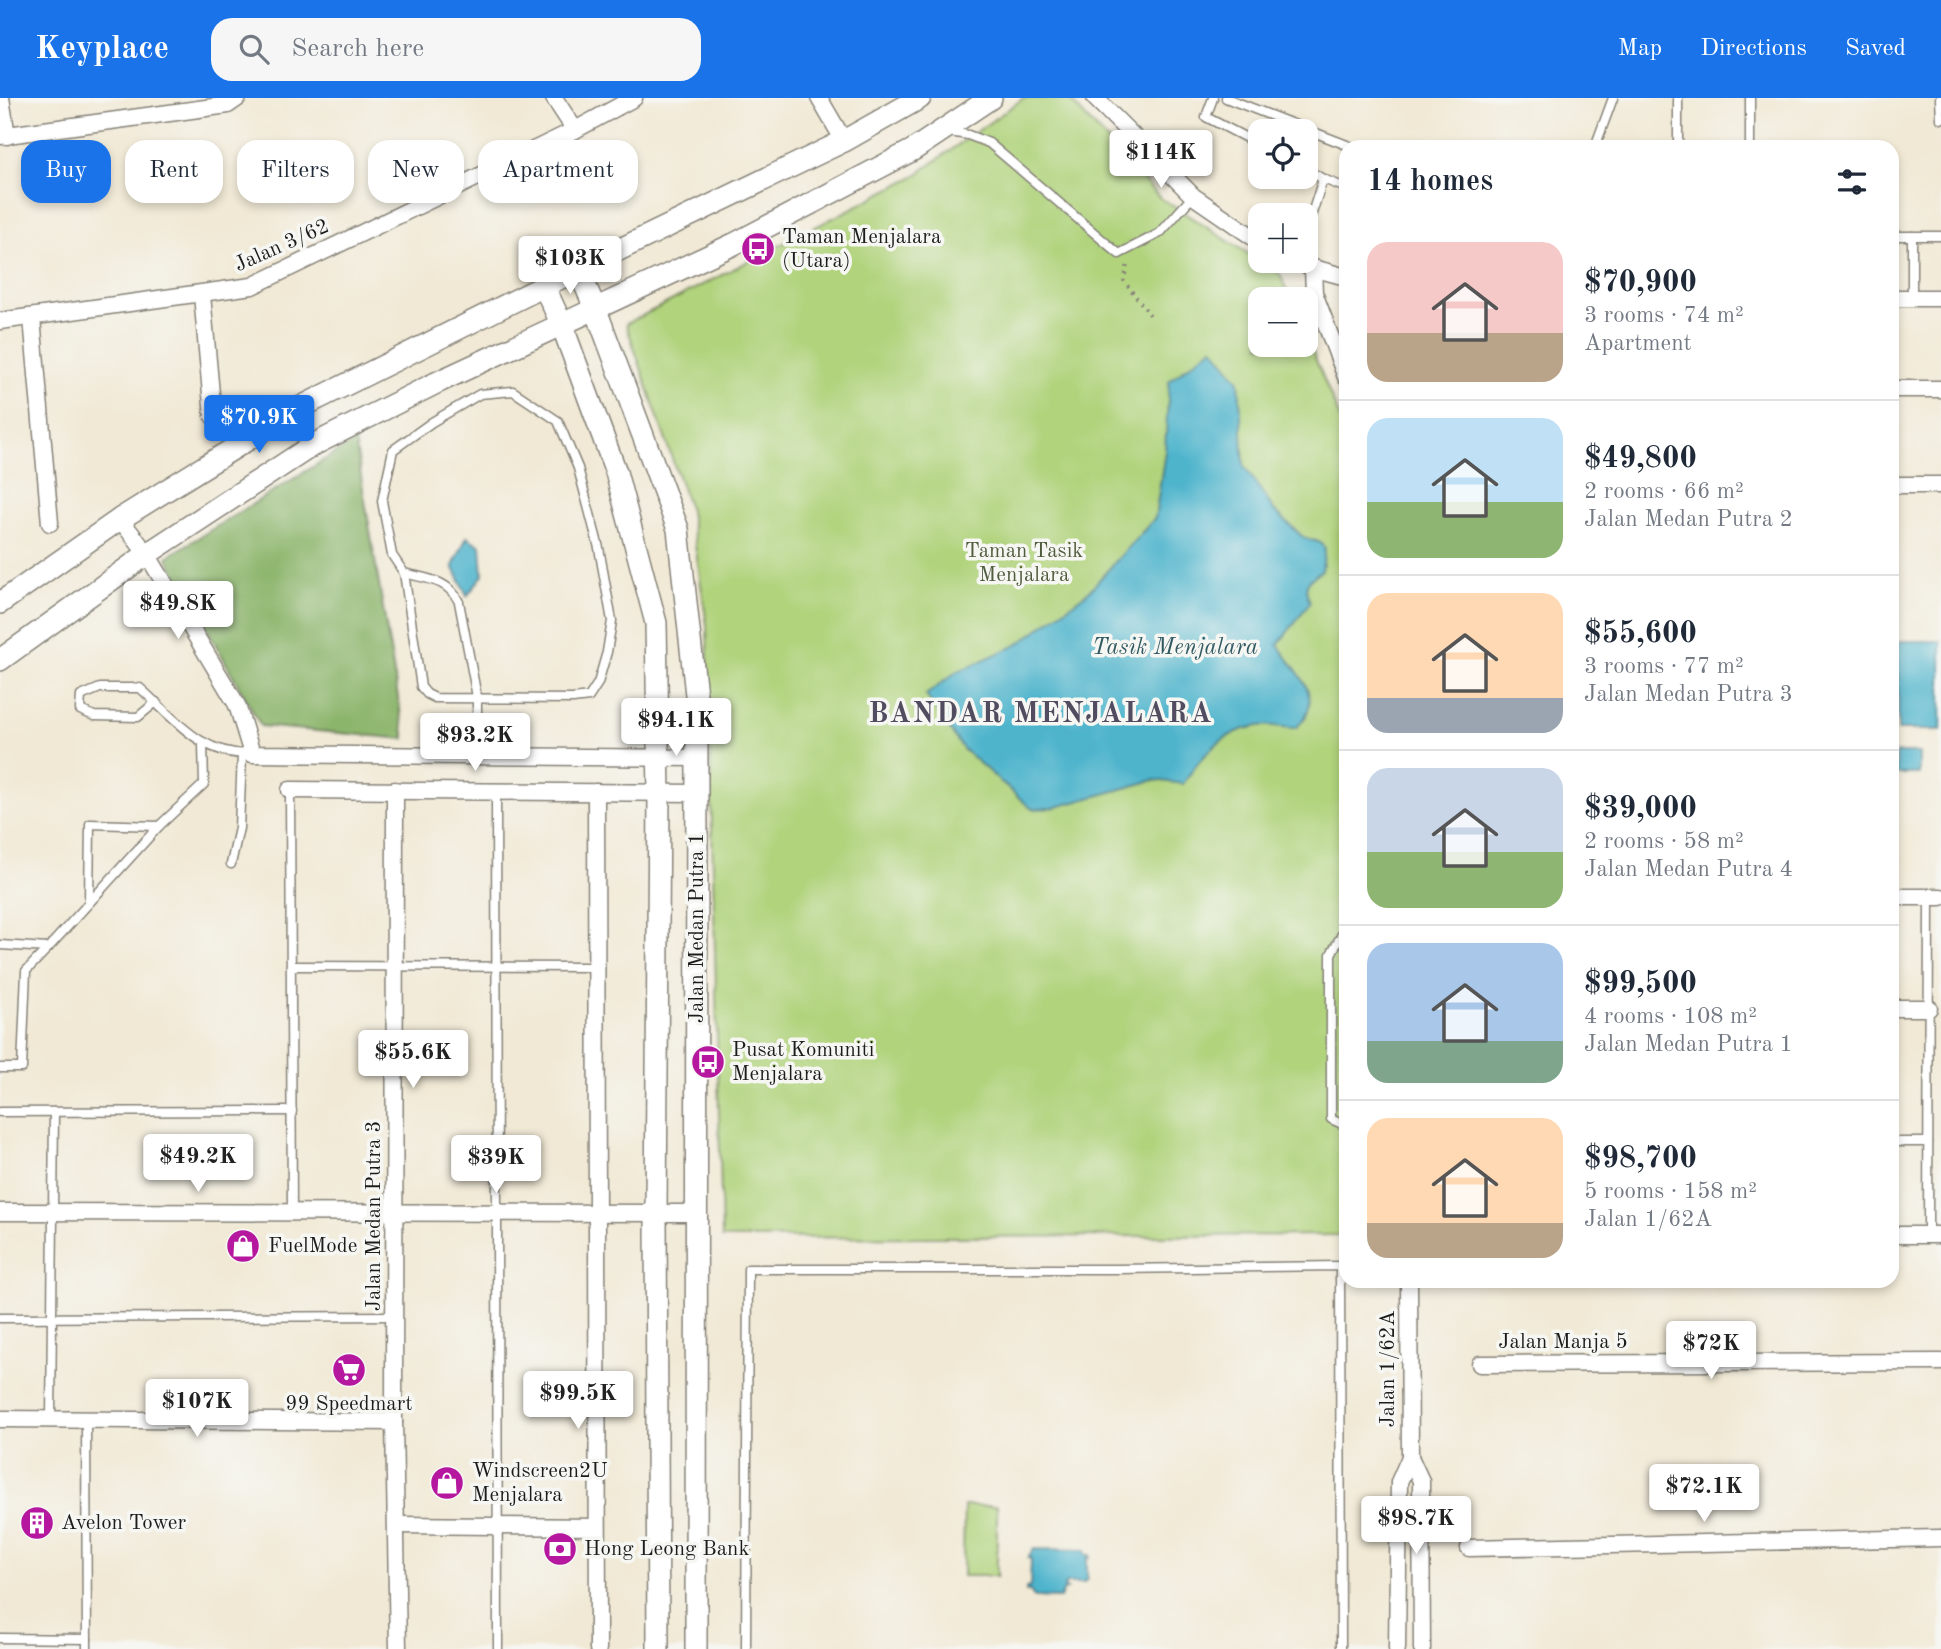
<!DOCTYPE html>
<meta charset="utf-8">
<style>
body{margin:0;font-family:"Old Standard TT",serif;background:#f6f6f7;color:#1f2937;height:100vh;display:flex;flex-direction:column;font-size:26px;white-space:nowrap}
*{box-sizing:border-box;margin:0}
p{font-size:23px;color:#747a83}
.icon{flex:none;width:38px;height:38px;fill:none;stroke:currentColor;stroke-width:2;stroke-linecap:round;stroke-linejoin:round}
.map{position:relative;flex:1;overflow:hidden}
.drawer{position:absolute;left:1339px;top:42px;width:560px;height:1148px;display:flex;flex-direction:column;background:#fff;border-radius:21px;box-shadow:0 4px 10px #0003}
.drawer>*{flex:none}
.guide{position:absolute;left:21px;top:42px;width:665px;height:63px;display:flex;gap:14px}
.tools{position:absolute;left:1248px;top:21px;display:grid;gap:14px}
.tools a{display:grid;place-items:center;width:70px;height:70px;border-radius:14px;background:#fff;box-shadow:0 4px 10px #0003;font-size:35px}
.price{position:absolute;translate:-50% -60px;padding:0 16px;border-radius:7px;background:#fff;color:#222;font-size:23px;line-height:46px;filter:drop-shadow(0 2px 4px #0008)}
.price::after{content:'';position:absolute;left:50%;top:42px;width:21px;height:16px;margin-left:-10px;background:inherit;clip-path:polygon(0 0,100% 0,50% 100%)}
.price.active{background:#1a73e8;color:#fff}
ul{padding:0;list-style:none}
li{display:flex;align-items:center;gap:21px;height:175px;padding:0 28px}
li+li{border-top:2px solid #e0e1e3}
li span{display:grid;place-items:center;flex:none;width:196px;height:140px;border-radius:21px;color:#555}
li>.icon{margin-inline-start:auto}
span .icon{width:84px;height:84px;fill:#fffc;stroke-width:1}
li b{font-size:30px}
h2{display:flex;justify-content:space-between;align-items:center;height:84px;padding:0 28px;font-size:30px}
.chip{padding:0 24px;border-radius:21px;background:#fff;box-shadow:0 4px 10px #0003;font-size:24px;line-height:63px}
.chip.active{background:#1a73e8;color:#fff}
header{display:flex;align-items:center;gap:42px;box-sizing:border-box;height:98px;padding:0 35px;background:#1a73e8;color:#fff}
header strong{font-size:33px}
nav{display:flex;gap:38px;margin-inline-start:auto;font-size:24px}
.search{width:490px;height:63px;background:#f6f6f7;display:flex;align-items:center;gap:18px;box-sizing:border-box;padding:0 24px;border-radius:21px;color:#747a83;font-size:26px}
.map>svg:first-child{display:block}
.green{fill:#b0d37c;stroke:#66784c;stroke-width:2}
.forest{fill:#8cb56c;stroke:#546844;stroke-width:2}
.water{fill:#4eb4cc;stroke:#356874;stroke-width:2}
.lines{fill:none;stroke-linecap:round;stroke-linejoin:round}
.lane-casing{stroke:#868278;stroke-width:11}
.street-casing{stroke:#868278;stroke-width:19}
.secondary-casing{stroke:#868278;stroke-width:24}
.path{stroke:#868278;stroke-width:3.5;stroke-dasharray:2 5;stroke-linecap:butt}
.lane{stroke:#fff;stroke-width:8}
.street{stroke:#fff;stroke-width:16}
.secondary{stroke:#fff;stroke-width:21}
.labels{text-anchor:middle;dominant-baseline:central;stroke-width:7;stroke-linejoin:round;paint-order:stroke}
.poi-label{font-size:21px;fill:#1c1c1c;stroke:#f6f6f2;text-anchor:start}
.street-label{font-size:21px;fill:#1c1c1c;stroke:#f6f6f2}
.park-label{font-size:21px;fill:#505c3e;stroke:#f6f6f2}
.water-label{font-size:23px;font-style:italic;fill:#305962;stroke:#f6f6f2}
.district-label{font-size:28px;font-weight:bold;letter-spacing:2px;fill:#524c60;stroke:#f6f6f2}
</style>
<header>
<strong>Keyplace</strong>
<div class="search"><svg class="icon" aria-label="search" viewBox="0 0 24 24"><circle cx="10" cy="10" r="6"/><path d="M15 15l6 6"/></svg>Search here</div>
<nav><a>Map</a><a>Directions</a><a>Saved</a></nav>
</header>
<div class="map">
<svg width="1941" height="1551" viewBox="0 0 1941 1551">
<rect width="100%" height="100%" fill="#f6f6f2"/>
<filter id="ink" filterUnits="userSpaceOnUse"><feTurbulence type="fractalNoise" baseFrequency=".0143" numOctaves="2"/><feDisplacementMap in="SourceGraphic" scale="14" xChannelSelector="R" yChannelSelector="G"/><feConvolveMatrix kernelMatrix="1 2 1 2 8 2 1 2 1" color-interpolation-filters="sRGB"/></filter>
<filter id="wash" filterUnits="userSpaceOnUse"><feTurbulence type="fractalNoise" baseFrequency=".00686" numOctaves="4" result="noise"/><feDisplacementMap in="SourceGraphic" scale="28" xChannelSelector="R" yChannelSelector="G"/><feGaussianBlur stdDeviation="1.57" result="paint"/><feColorMatrix in="noise" values="0 0 0 0 0 0 0 0 0 0 0 0 0 0 0 0 0 1.4 0 .05"/><feComposite in="paint" operator="in"/></filter>
<g filter="url(#wash)">
<rect width="100%" height="100%" fill="#f1e9d5"/>
<g class="green">
<path d="M 1024,0 L 1068,0 L 1159,99 L 1280,176 L 1290,201 L 1260,201 L 1260,247 L 1306,247 L 1306,238 L 1346,335 L 1346,1137 L 722,1140 L 707,527 L 690,413 L 626,226 L 913,79 Z"/>
<path d="M 964,1408 L 997,1408 L 997,1478 L 963,1478 Z"/>
</g>
<path class="forest" d="M 355,343 L 405,641 L 261,628 L 167,459 Z"/>
<g class="water">
<path d="M 1213,249 L 1239,283 L 1244,368 L 1274,412 L 1304,440 L 1319,444 L 1325,450 L 1322,472 C 1307,483 1302,486 1310,504 L 1278,547 C 1296,574 1328,601 1296,630 C 1283,630 1271,626 1258,628 C 1223,633 1201,658 1183,686 L 1154,682 L 1053,710 L 1032,711 L 963,651 L 926,597 L 956,574 L 1017,547 L 1088,494 L 1155,420 L 1165,353 L 1169,283 Z"/>
<path d="M 467,439 L 481,448 L 483,477 L 467,498 L 453,468 Z"/>
<rect x="1898" y="543" width="43" height="89"/>
<rect x="1896" y="655" width="23" height="21"/>
<path d="M 1033,1451 L 1084,1452 L 1087,1457 L 1090,1457 L 1090,1460 L 1087,1461 L 1087,1481 L 1083,1485 L 1066,1485 L 1064,1489 L 1067,1491 L 1064,1492 L 1060,1500 L 1034,1499 L 1030,1493 L 1026,1493 L 1026,1490 L 1030,1489 L 1031,1461 L 1028,1460 Z"/>
</g>
</g>
<g filter="url(#ink)">
<g class="lines">
<g class="lane-casing">
<g id="lane">
<path d="M 1213,0 L 1206,19 L 1260,47"/>
<path d="M 1226,0 L 1352,49"/>
<path d="M 1750,0 L 1750,49"/>
<path d="M 1940,0 L 1941,21"/>
<path d="M 949,34 L 968,37 L 989,45 L 1119,156 L 1160,135 L 1193,98"/>
<path d="M 1595,49 L 1613,0"/>
<path d="M 1678,49 L 1678,0"/>
<path d="M 1306,71 L 1323,81 L 1306,134"/>
<path d="M 1323,81 L 1346,90"/>
<path d="M 1892,138 L 1941,138"/>
<path d="M 1912,200 L 1912,138"/>
<path d="M 404,475 L 421,589 L 427,596 L 435,600 L 573,601 L 589,599 L 598,585 L 607,554 L 612,523 L 599,450 L 578,370 L 558,323 L 513,293 L 480,296 L 432,324 L 393,352 L 382,403 L 392,457 L 404,475 C 426,481 448,481 459,504 L 477,599 L 477,657"/>
<path d="M 156,604 L 138,619 L 94,618 L 80,612 L 81,598 L 100,590 L 140,590 C 176,622 201,658 252,656"/>
<path d="M 290,692 L 292,1115"/>
<path d="M 496,693 L 498,1551"/>
<path d="M 231,766 L 239,730 L 242,657"/>
<path d="M 89,804 L 90,726 L 159,728"/>
<path d="M 1346,829 L 1331,856 L 1331,1021 L 1346,1028"/>
<path d="M 0,847 L 48,850 L 159,728 L 204,686 L 203,646"/>
<path d="M 291,868 L 596,869"/>
<path d="M 0,970 L 22,970 L 26,873 L 48,850"/>
<path d="M 0,1014 L 292,1013"/>
<path d="M 1892,1044 L 1928,1044"/>
<path d="M 1928,1137 L 1929,799"/>
<path d="M 0,1220 L 395,1218"/>
<path d="M 51,1321 L 54,1014"/>
<path d="M 86,1321 L 87,1551"/>
<path d="M 0,1540 L 87,1541"/>
<path d="M 746,1551 L 748,1171 L 1119,1171 L 1340,1168 L 1341,1551"/>
</g>
</g>
<g class="street-casing">
<g id="street">
<path d="M 1,0 L 7,38"/>
<path d="M 554,0 L 575,32"/>
<path d="M 819,0 L 844,43"/>
<path d="M 1095,0 L 1193,98 L 1260,144"/>
<path d="M 0,38 L 228,7 L 238,0"/>
<path d="M 1297,163 L 1313,170 L 1346,179"/>
<path d="M 1313,170 L 1314,195 L 1346,279"/>
<path d="M 202,197 L 213,318"/>
<path d="M 1892,200 L 1941,200"/>
<path d="M 32,220 L 50,425"/>
<path d="M 0,223 L 252,188 L 575,32 L 634,0"/>
<path d="M 1892,291 L 1941,291"/>
<path d="M 1892,387 L 1941,387"/>
<path d="M 120,421 L 147,456 L 237,607 L 252,656 L 697,660"/>
<path d="M 290,692 L 696,695"/>
<path d="M 395,692 L 394,1324 L 398,1551"/>
<path d="M 596,694 L 598,1551"/>
<path d="M 1892,799 L 1941,799"/>
<path d="M 1892,910 L 1929,910"/>
<path d="M 0,1114 L 697,1115"/>
<path d="M 1892,1137 L 1941,1137"/>
<path d="M 1480,1266 L 1941,1264"/>
<path d="M 0,1321 L 394,1324"/>
<path d="M 1410,1359 L 1421,1383 L 1422,1551"/>
<path d="M 398,1427 L 596,1429"/>
<path d="M 1469,1450 L 1941,1440"/>
<path d="M 1397,1551 L 1399,1384 L 1410,1359 L 1409,1183"/>
</g>
</g>
<g class="secondary-casing">
<g id="secondary">
<path d="M 578,171 L 596,212 L 678,431 L 697,606 L 696,1551"/>
<path d="M 544,188 L 562,227 L 616,374 L 656,525 L 659,696 L 656,1115 L 658,1551"/>
<path d="M 0,505 L 120,421 L 297,311 L 544,188 L 844,43 L 920,0"/>
<path d="M 0,562 L 147,456 L 313,347 L 436,285 L 734,146 L 913,52 L 991,0"/>
</g>
</g>
<path class="path" d="M 1127,168 L 1124,183 L 1150,217"/>
<use href="#lane" class="lane"/>
<use href="#street" class="street"/>
<use href="#secondary" class="secondary"/>
</g>
</g>
<defs>
<g id="bus-disc" transform="scale(1.75)"><circle r="9.5" fill="#b5179e" stroke="#f6f6f2"/><path d="M-5-6H5V4H4V6H2V4H-2V6H-4V4H-5ZM-3.5-4V0h7V-4ZM-3.5 1.2v1.5H-2V1.2ZM2 1.2v1.5H3.5V1.2Z" fill="#fff"/></g>
<g id="shop-disc" transform="scale(1.75)"><circle r="9.5" fill="#b5179e" stroke="#f6f6f2"/><path d="M-5-2.5h2.3a2.7 3.5 0 0 1 5.4 0H5L5.5 6h-11ZM-1.5-2.5h3a1.5 2.3 0 0 0-3 0Z" fill="#fff"/></g>
<g id="supermarket-disc" transform="scale(1.75)"><circle r="9.5" fill="#b5179e" stroke="#f6f6f2"/><path d="M-6-5.5h2.5l.6 2H6L4.5 2H-2.5L-4.4-4H-6ZM-1.5 3.2a1.3 1.3 0 1 0 .1 0ZM3 3.2a1.3 1.3 0 1 0 .1 0Z" fill="#fff"/></g>
<g id="building-disc" transform="scale(1.75)"><circle r="9.5" fill="#b5179e" stroke="#f6f6f2"/><path d="M-4-6H4V6H1V3H-1V6H-4ZM-2.5-4.3h1.7v1.8h-1.7ZM.8-4.3h1.7v1.8H.8ZM-2.5-1h1.7V.8h-1.7ZM.8-1h1.7V.8H.8Z" fill="#fff"/></g>
<g id="bank-disc" transform="scale(1.75)"><circle r="9.5" fill="#b5179e" stroke="#f6f6f2"/><path d="M-6-4H6V4H-6ZM0-2.3a2.3 2.3 0 1 0 0 4.6a2.3 2.3 0 1 0 0-4.6Z" fill="#fff"/></g>
</defs>
<g fill-rule="evenodd">
<use href="#bus-disc" x="758" y="151"/>
<use href="#bus-disc" x="708" y="964"/>
<use href="#shop-disc" x="243" y="1148"/>
<use href="#supermarket-disc" x="349" y="1272"/>
<use href="#shop-disc" x="447" y="1385"/>
<use href="#building-disc" x="37" y="1425"/>
<use href="#bank-disc" x="560" y="1451"/>
</g>
<g class="labels">
<g class="poi-label">
<text x="782" y="139">Taman Menjalara<tspan x="782" dy="24">(Utara)</tspan></text>
<text x="732" y="952">Pusat Komuniti<tspan x="732" dy="24">Menjalara</tspan></text>
<text x="268" y="1148">FuelMode</text>
<text x="349" y="1306" text-anchor="middle">99 Speedmart</text>
<text x="472" y="1373">Windscreen2U<tspan x="472" dy="24">Menjalara</tspan></text>
<text x="61" y="1425">Avelon Tower</text>
<text x="584" y="1451">Hong Leong Bank</text>
</g>
<g class="street-label">
<text transform="translate(282 148) rotate(-24)">Jalan 3/62</text>
<text transform="translate(697 830) rotate(-90)">Jalan Medan Putra 1</text>
<text transform="translate(374 1118) rotate(-90)">Jalan Medan Putra 3</text>
<text x="1563" y="1244">Jalan Manja 5</text>
<text transform="translate(1388 1271) rotate(-90)">Jalan 1/62A</text>
</g>
<g class="park-label">
<text x="1024" y="453">Taman Tasik<tspan x="1024" dy="24">Menjalara</tspan></text>
</g>
<g class="water-label">
<text x="1175" y="549">Tasik Menjalara</text>
</g>
<g class="district-label">
<text x="1041" y="617">BANDAR MENJALARA</text>
</g>
</g>
</svg>
<div class="tools">
<a><svg class="icon" aria-label="locate" viewBox="0 0 24 24"><circle cx="12" cy="12" r="6"/><path d="M12 2v4M12 18v4M2 12h4M18 12h4"/></svg></a>
<a>+</a>
<a>−</a>
</div>
<b class="price" style="left:1161px;top:92px">$114K</b>
<b class="price" style="left:570px;top:198px">$103K</b>
<b class="price active" style="left:259px;top:357px">$70.9K</b>
<b class="price" style="left:178px;top:543px">$49.8K</b>
<b class="price" style="left:676px;top:660px">$94.1K</b>
<b class="price" style="left:475px;top:675px">$93.2K</b>
<b class="price" style="left:413px;top:992px">$55.6K</b>
<b class="price" style="left:198px;top:1096px">$49.2K</b>
<b class="price" style="left:496px;top:1097px">$39K</b>
<b class="price" style="left:1711px;top:1283px">$72K</b>
<b class="price" style="left:578px;top:1333px">$99.5K</b>
<b class="price" style="left:197px;top:1341px">$107K</b>
<b class="price" style="left:1704px;top:1426px">$72.1K</b>
<b class="price" style="left:1416px;top:1458px">$98.7K</b>
<div class="guide">
<a class="chip active">Buy</a>
<a class="chip">Rent</a>
<a class="chip">Filters</a>
<a class="chip">New</a>
<a class="chip">Apartment</a>
</div>
<section class="drawer">
<h2>14 homes<svg class="icon" aria-label="filters" viewBox="0 0 24 24"><path d="M4 7h16M4 17h16"/><circle cx="9" cy="7" r="2"/><circle cx="15" cy="17" r="2"/></svg></h2>
<ul>
<li><span style="background:linear-gradient(#f6c9c9 65%,#b9a48a 0)"><svg class="icon" aria-label="home" viewBox="0 0 24 24"><path d="M3 11l9-7 9 7M6 9v11h12V9"/></svg></span><div><b>$70,900</b><p>3 rooms · 74 m²</p><p>Apartment</p></div></li>
<li><span style="background:linear-gradient(#bfe0f5 60%,#8fb573 0)"><svg class="icon" aria-label="home" viewBox="0 0 24 24"><path d="M3 11l9-7 9 7M6 9v11h12V9"/></svg></span><div><b>$49,800</b><p>2 rooms · 66 m²</p><p>Jalan Medan Putra 2</p></div></li>
<li><span style="background:linear-gradient(#ffd9b3 75%,#9aa5b1 0)"><svg class="icon" aria-label="home" viewBox="0 0 24 24"><path d="M3 11l9-7 9 7M6 9v11h12V9"/></svg></span><div><b>$55,600</b><p>3 rooms · 77 m²</p><p>Jalan Medan Putra 3</p></div></li>
<li><span style="background:linear-gradient(#c9d6e8 60%,#8fb573 0)"><svg class="icon" aria-label="home" viewBox="0 0 24 24"><path d="M3 11l9-7 9 7M6 9v11h12V9"/></svg></span><div><b>$39,000</b><p>2 rooms · 58 m²</p><p>Jalan Medan Putra 4</p></div></li>
<li><span style="background:linear-gradient(#a9c7e8 70%,#7fa58c 0)"><svg class="icon" aria-label="home" viewBox="0 0 24 24"><path d="M3 11l9-7 9 7M6 9v11h12V9"/></svg></span><div><b>$99,500</b><p>4 rooms · 108 m²</p><p>Jalan Medan Putra 1</p></div></li>
<li><span style="background:linear-gradient(#ffd9b3 75%,#b9a48a 0)"><svg class="icon" aria-label="home" viewBox="0 0 24 24"><path d="M3 11l9-7 9 7M6 9v11h12V9"/></svg></span><div><b>$98,700</b><p>5 rooms · 158 m²</p><p>Jalan 1/62A</p></div></li>
</ul>
</section>
</div>
